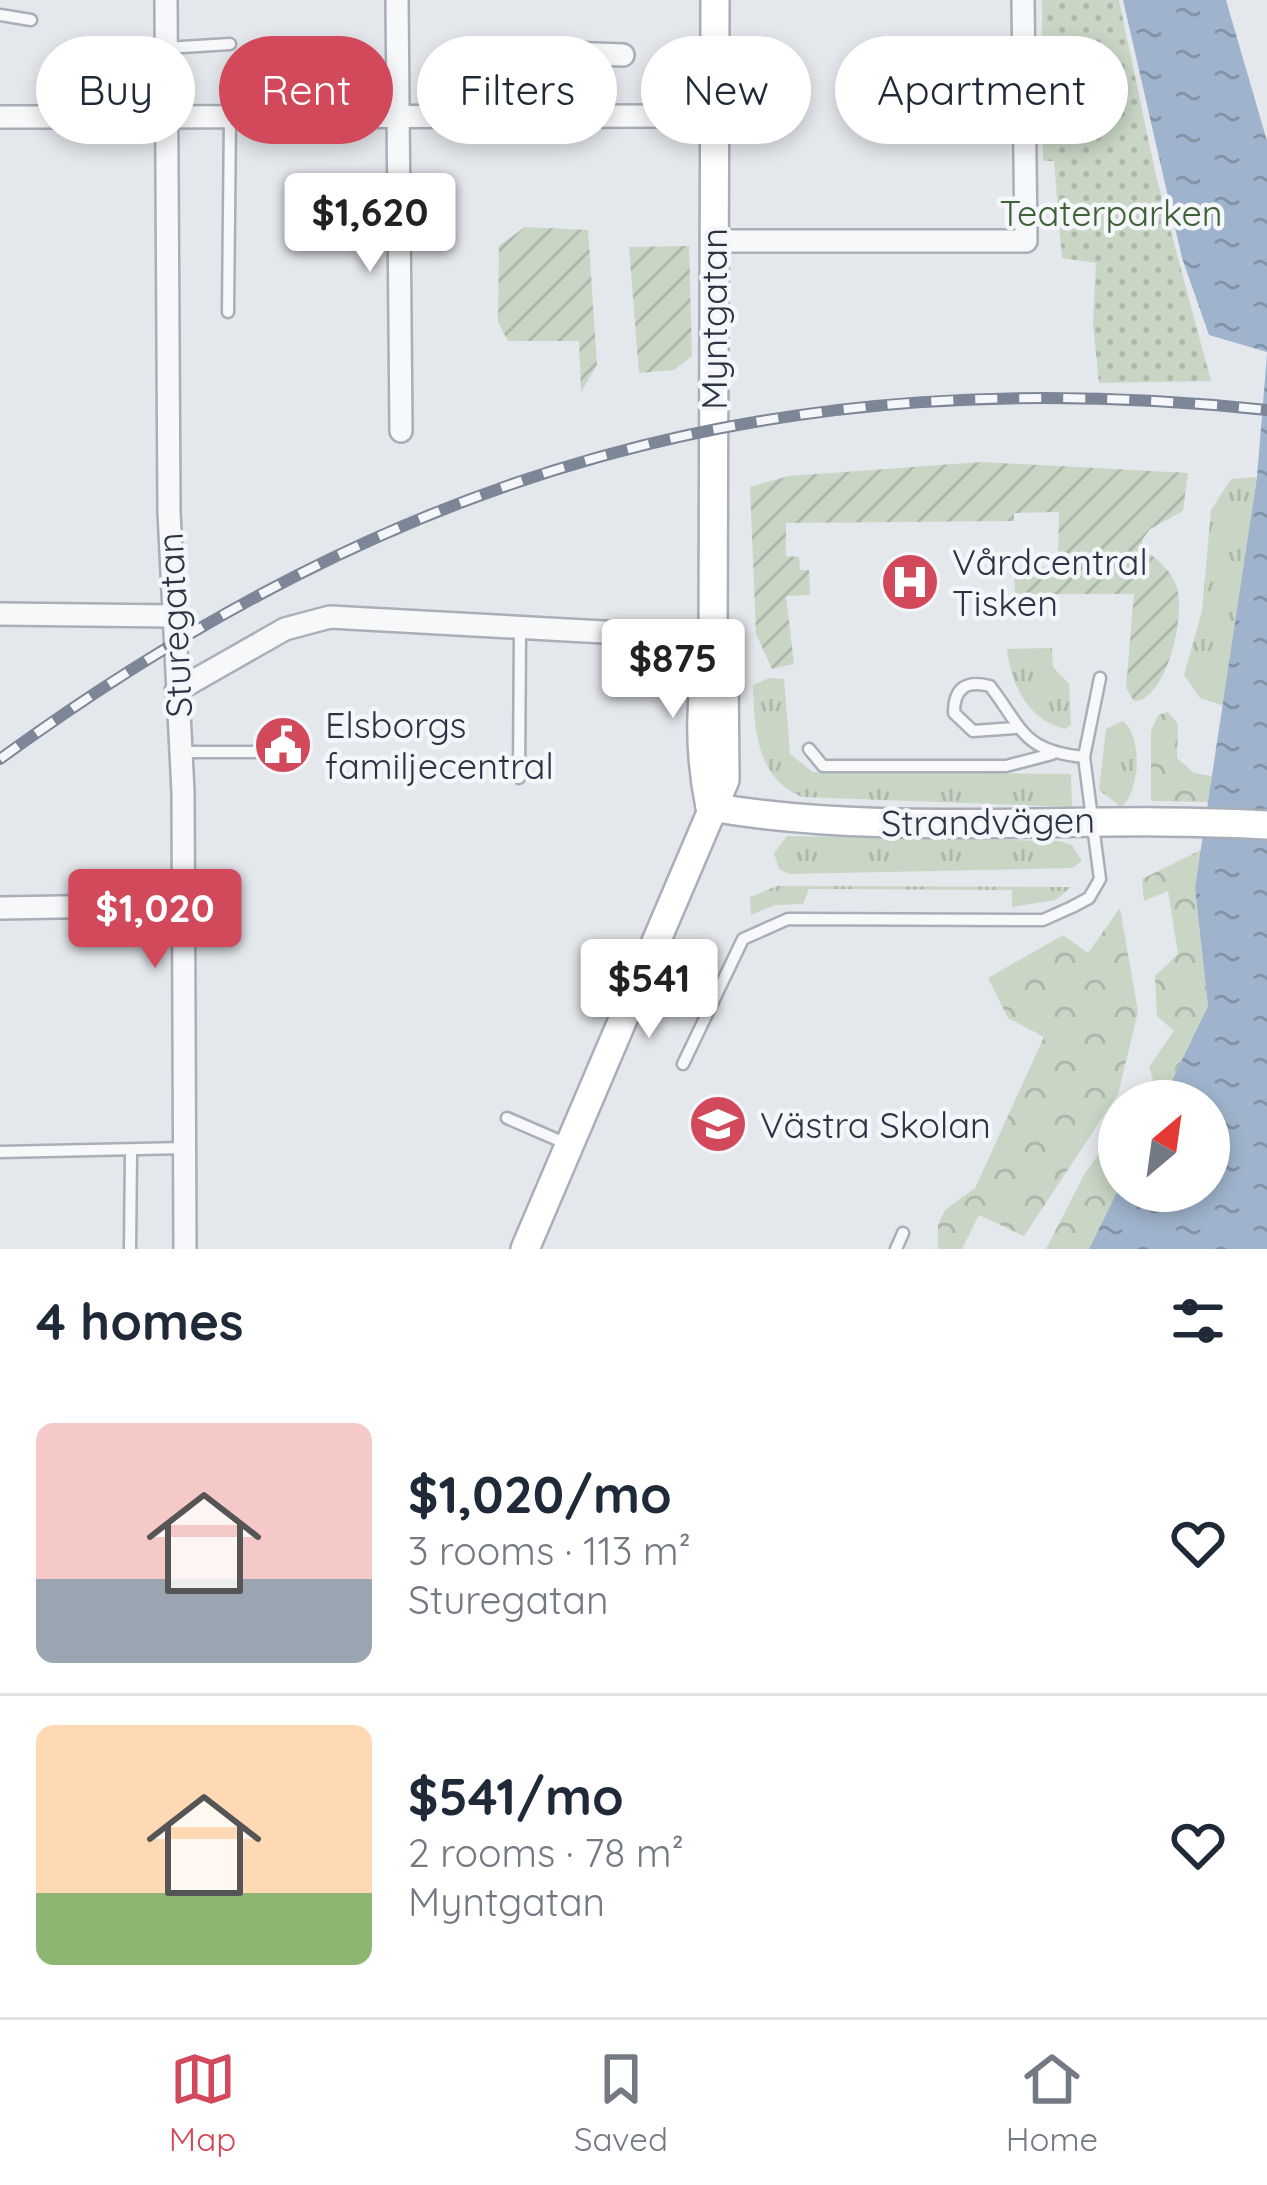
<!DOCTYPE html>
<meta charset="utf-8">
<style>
body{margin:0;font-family:Quicksand,sans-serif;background:#f2f2f3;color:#1f2937;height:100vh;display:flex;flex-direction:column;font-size:45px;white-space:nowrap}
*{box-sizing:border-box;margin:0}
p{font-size:39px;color:#747a83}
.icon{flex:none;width:66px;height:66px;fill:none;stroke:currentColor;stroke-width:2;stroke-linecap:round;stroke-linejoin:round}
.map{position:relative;height:1249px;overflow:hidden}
.panel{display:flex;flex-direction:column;background:#fff;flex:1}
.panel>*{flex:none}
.hud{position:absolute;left:36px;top:36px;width:1197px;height:108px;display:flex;gap:24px}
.needle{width:78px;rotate:29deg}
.buttons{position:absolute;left:1098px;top:1080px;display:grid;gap:24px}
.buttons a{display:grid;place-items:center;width:132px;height:132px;border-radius:50%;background:#fff;box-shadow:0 6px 18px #0003;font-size:60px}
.price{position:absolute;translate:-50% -102px;padding:0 27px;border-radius:12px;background:#fff;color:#222;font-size:39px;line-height:78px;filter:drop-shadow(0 3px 6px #0008)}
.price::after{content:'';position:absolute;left:50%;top:72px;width:36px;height:27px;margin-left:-18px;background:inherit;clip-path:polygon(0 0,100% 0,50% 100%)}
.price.on{background:#d1495b;color:#fff}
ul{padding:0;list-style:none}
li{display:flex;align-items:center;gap:36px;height:300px;padding:0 36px}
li+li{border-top:3px solid #e0e1e3}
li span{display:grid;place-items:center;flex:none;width:336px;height:240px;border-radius:18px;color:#555}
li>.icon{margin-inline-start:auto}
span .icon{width:144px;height:144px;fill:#fffc;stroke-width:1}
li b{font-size:51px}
h2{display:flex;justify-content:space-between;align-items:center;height:144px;padding:0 36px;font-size:51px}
.tag{padding:0 42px;border-radius:54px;background:#fff;box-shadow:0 6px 18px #0003;font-size:42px;line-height:108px}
.tag.on{background:#d1495b;color:#fff}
.tab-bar{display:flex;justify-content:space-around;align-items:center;height:168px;border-top:3px solid #e0e1e3;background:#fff;font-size:33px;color:#747a83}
.tab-bar a{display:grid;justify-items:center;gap:6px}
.tab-bar .on{color:#d1495b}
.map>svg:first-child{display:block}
.grass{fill:url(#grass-tufts)}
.forest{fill:url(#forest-crowns)}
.park{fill:url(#park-dots)}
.garden{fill:url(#garden-furrows)}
.water{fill:url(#water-ripples)}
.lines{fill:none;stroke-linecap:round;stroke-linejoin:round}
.lane-casing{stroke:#a9aeb7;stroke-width:15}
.street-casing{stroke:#a9aeb7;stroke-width:26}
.secondary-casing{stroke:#a9aeb7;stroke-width:32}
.lane{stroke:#f7f8fa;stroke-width:10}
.street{stroke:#f7f8fa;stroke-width:21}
.secondary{stroke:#fff;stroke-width:27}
.rail-casing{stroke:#7d8696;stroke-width:12}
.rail{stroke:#f4f6f9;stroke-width:8;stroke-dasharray:22;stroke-linecap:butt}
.labels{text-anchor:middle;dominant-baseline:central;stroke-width:9;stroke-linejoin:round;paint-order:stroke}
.park-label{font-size:36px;fill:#3f6138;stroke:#f4f6f9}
.street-label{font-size:36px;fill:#2b3445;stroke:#f4f6f9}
.poi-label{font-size:36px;fill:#2b3445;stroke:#f4f6f9;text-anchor:start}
</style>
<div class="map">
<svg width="1267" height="1249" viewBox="0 0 1267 1249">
<defs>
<pattern id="grass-tufts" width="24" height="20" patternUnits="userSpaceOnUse" patternTransform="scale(3)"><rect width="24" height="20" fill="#c9d6c5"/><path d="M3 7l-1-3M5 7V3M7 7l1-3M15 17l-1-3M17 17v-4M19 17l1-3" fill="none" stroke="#adb8ab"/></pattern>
<pattern id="forest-crowns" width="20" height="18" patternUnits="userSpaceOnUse" patternTransform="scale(3)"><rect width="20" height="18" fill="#c9d6c5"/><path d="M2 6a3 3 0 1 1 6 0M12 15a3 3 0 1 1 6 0" fill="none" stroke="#adb8ab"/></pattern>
<pattern id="park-dots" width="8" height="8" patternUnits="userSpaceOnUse" patternTransform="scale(3)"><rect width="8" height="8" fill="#c9d6c5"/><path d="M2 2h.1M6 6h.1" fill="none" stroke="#adb8ab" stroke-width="1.8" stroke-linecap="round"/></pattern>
<pattern id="garden-furrows" width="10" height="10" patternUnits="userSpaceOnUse" patternTransform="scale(3)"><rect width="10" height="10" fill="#c9d6c5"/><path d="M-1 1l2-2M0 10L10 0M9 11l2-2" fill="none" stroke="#adb8ab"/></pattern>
<pattern id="water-ripples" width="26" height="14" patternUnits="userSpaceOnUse" patternTransform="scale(3)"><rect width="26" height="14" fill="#9fb4cc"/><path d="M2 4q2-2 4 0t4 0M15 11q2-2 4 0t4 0" fill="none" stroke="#8293a7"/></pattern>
</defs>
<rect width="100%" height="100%" fill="#e4e7ec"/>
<g class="grass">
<path d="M 1257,477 L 1224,706 L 1200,698 L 1184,675 L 1202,611 L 1211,510 L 1231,479 Z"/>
<path d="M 1052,648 L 1053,667 L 1069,684 L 1071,725 L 1065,729 C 1028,720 1011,685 1007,649 Z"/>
<path d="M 769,678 L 784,679 L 790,754 L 813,772 L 1071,774 L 1072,807 L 802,797 C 756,778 754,728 753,685 Z"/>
<path d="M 1123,721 C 1143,737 1140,792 1121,807 L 1099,790 L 1106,729 Z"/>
<path d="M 787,836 L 1059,841 L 1072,845 L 1082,861 L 1072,868 L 789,874 L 779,869 L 774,853 Z"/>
<path d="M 777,886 L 807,886 L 1071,887 L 1056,900 L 1012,907 L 1012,890 L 809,889 L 803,904 L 775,905 L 751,915 L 750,897 Z"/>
</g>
<g class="forest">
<path d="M 1168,712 L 1178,724 L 1177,758 L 1194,773 L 1212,776 L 1208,802 L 1151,801 L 1151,731 L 1158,715 Z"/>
<path d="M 1201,850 L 1195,888 L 1208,1006 L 1162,1101 L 1137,1101 L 1153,1079 L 1149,1067 L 1174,1031 L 1157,1016 L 1155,976 L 1178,954 L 1168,891 L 1144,901 L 1142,879 Z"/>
<path d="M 1120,908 L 1138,1012 L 1118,1094 L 1024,1236 L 979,1215 L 962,1249 L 938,1249 L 938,1225 L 945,1210 L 975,1188 L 1044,1037 L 1008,1018 L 988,978 L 1063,935 L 1088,953 Z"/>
<path d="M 1119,1126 L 1119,1188 L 1089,1249 L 1046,1249 L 1085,1173 Z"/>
</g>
<path class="park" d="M 1042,0 L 1119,0 L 1156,176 L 1211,381 L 1099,383 L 1093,324 L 1096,263 L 1062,258 L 1054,161 L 1043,161 Z"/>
<g class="garden">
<path d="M 525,227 L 588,230 L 597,365 L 581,392 L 579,341 L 508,341 L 498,322 L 499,246 Z"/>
<path d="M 689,246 L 692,356 L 674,370 L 639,373 L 629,247 Z"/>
<path d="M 982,462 L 1188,473 L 1183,511 L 1150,529 L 1142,540 L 1144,550 C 1157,559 1170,569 1176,585 C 1187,612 1167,701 1134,701 L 1126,688 L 1134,594 L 1015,594 L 1014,568 L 1058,567 L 1059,512 L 1014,513 L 1014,521 L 786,523 L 786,556 L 799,557 L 800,570 L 809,570 L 810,595 L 786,596 L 794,664 L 772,669 L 756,634 L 750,487 L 789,476 Z"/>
</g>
<g class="water">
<path d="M 1123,0 L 1226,0 L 1267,141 L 1267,352 L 1209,335 L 1182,258 Z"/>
<path d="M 1267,354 L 1267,1249 L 1089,1249 L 1119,1188 L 1209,1191 L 1209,1101 L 1162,1101 L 1208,1006 L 1195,888 L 1257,477 Z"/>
</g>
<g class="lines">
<g class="lane-casing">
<g id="lane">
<path d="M 0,15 L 31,20"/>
<path d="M 166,48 L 230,44"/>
<path d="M 228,312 L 230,117"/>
<path d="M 809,749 L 823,766 L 1006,766 L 1052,754"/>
<path d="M 180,752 L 257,752"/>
<path d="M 1084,757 L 1100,678"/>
<path d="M 519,778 L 520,629"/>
<path d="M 683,1064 L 743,939 L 788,919 L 1043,920 L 1072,907 L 1089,898 L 1100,879 L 1084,757 C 1022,751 1023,729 990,686 C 966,680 954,688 954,713 L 973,731 L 1015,728"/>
<path d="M 507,1118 L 567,1144"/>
<path d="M 0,1152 L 185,1148"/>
<path d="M 130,1249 L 131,1153"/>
<path d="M 896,1249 L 903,1233"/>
</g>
</g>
<g class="street-casing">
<g id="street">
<path d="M 166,0 L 169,512 L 183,792 L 185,1249"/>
<path d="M 397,0 L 401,431"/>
<path d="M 540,52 L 623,55"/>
<path d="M 0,117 L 713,116"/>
<path d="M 715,241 L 1026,241 L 1023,0"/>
<path d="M 0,614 L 172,616"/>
<path d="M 176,691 L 285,629 L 330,617 L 713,638"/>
<path d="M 0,908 L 183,905"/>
</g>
</g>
<g class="secondary-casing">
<g id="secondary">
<path d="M 710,807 C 699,754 698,690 713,638 L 715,0"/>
<path d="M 710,807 C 894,838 1082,814 1267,825"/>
<path d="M 525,1249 L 725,780 L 724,669 L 713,638"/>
</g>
</g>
<use href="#lane" class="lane"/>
<use href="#street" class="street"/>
<use href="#secondary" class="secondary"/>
<g class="rail-casing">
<path id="rail" d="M 0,759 C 398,470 777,359 1267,410"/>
</g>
<use href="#rail" class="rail"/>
</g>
<defs>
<g id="hospital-disc" transform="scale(3)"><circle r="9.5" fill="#d1495b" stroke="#f4f6f9"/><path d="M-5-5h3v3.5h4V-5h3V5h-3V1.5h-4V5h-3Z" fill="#fff"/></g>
<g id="civic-disc" transform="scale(3)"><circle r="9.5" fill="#d1495b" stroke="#f4f6f9"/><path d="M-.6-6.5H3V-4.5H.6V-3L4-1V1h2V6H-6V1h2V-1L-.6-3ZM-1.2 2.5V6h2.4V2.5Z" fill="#fff"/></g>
<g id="school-disc" transform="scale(3)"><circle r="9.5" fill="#d1495b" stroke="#f4f6f9"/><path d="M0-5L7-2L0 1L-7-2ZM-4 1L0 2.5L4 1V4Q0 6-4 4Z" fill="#fff"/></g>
</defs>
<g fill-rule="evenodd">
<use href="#hospital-disc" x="910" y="582"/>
<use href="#civic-disc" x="283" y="745"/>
<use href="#school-disc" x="718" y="1124"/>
</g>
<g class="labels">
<g class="park-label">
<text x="1111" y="212">Teaterparken</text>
</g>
<g class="street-label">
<text transform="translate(713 319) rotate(-90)">Myntgatan</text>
<text transform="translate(174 625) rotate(-93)">Sturegatan</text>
<text transform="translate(988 821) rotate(-1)">Strandvägen</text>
</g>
<g class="poi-label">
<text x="952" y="561">Vårdcentral<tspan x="952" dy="41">Tisken</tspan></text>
<text x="325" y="724">Elsborgs<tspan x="325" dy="41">familjecentral</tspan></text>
<text x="760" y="1124">Västra Skolan</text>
</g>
</g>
</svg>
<div class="buttons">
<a><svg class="needle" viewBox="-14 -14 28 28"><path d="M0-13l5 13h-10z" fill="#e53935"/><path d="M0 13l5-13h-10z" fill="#747a83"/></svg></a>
</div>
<b class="price" style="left:370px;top:275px">$1,620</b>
<b class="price" style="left:673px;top:721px">$875</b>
<b class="price on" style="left:155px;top:971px">$1,020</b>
<b class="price" style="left:649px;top:1041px">$541</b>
<div class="hud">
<a class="tag">Buy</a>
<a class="tag on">Rent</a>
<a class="tag">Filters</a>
<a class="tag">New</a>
<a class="tag">Apartment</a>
</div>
</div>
<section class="panel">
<h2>4 homes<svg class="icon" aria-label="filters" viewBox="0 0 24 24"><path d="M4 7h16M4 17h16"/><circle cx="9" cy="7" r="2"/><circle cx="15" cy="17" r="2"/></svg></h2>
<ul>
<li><span style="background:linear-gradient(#f6c9c9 65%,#9aa5b1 0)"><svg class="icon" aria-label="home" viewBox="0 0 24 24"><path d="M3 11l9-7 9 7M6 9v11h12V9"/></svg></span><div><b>$1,020/mo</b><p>3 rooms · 113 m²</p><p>Sturegatan</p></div><svg class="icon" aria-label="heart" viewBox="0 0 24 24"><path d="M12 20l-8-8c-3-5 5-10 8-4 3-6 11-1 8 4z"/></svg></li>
<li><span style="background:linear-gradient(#ffd9b3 70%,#8fb573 0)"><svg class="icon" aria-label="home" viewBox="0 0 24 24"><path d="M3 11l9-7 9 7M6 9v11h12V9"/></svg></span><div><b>$541/mo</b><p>2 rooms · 78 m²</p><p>Myntgatan</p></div><svg class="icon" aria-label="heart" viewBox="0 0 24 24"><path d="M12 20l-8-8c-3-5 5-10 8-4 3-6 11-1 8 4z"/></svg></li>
</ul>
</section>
<nav class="tab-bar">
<a class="on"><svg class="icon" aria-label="map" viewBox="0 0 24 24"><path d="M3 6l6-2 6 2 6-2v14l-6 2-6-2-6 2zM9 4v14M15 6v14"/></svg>Map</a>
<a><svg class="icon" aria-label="saved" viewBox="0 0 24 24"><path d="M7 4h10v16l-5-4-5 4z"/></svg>Saved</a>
<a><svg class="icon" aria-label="home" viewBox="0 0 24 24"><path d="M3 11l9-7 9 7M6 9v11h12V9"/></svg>Home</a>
</nav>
